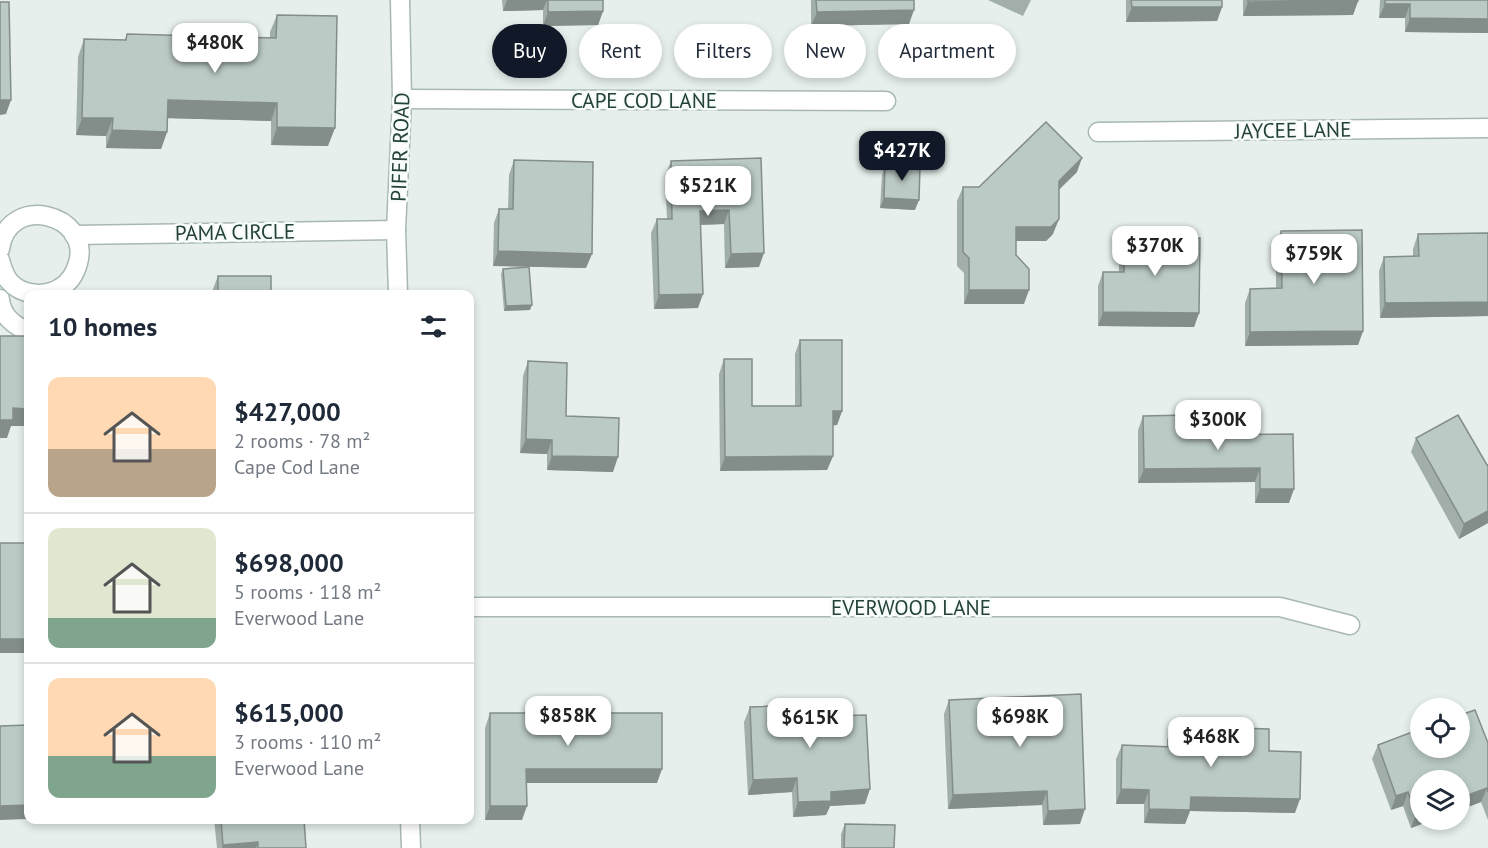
<!DOCTYPE html>
<meta charset="utf-8">
<style>
body{margin:0;font-family:"PT Sans",sans-serif;background:#f6f6f7;color:#1f2937;height:100vh;display:flex;flex-direction:column;font-size:22px;white-space:nowrap}
*{box-sizing:border-box;margin:0}
p{font-size:20px;color:#747a83}
.icon{flex:none;width:33px;height:33px;fill:none;stroke:currentColor;stroke-width:2;stroke-linecap:round;stroke-linejoin:round}
.map{position:relative;flex:1;overflow:hidden}
.sheet{position:absolute;left:24px;top:290px;width:450px;height:534px;display:flex;flex-direction:column;background:#fff;border-radius:12px;box-shadow:0 3px 9px #0003}
.sheet>*{flex:none}
.guide{position:absolute;left:492px;top:24px;width:570px;height:54px;display:flex;gap:12px}
.fabs{position:absolute;left:1410px;top:698px;display:grid;gap:12px}
.fabs a{display:grid;place-items:center;width:60px;height:60px;border-radius:50%;background:#fff;box-shadow:0 3px 9px #0003;font-size:30px}
.price{position:absolute;translate:-50% -51px;padding:0 14px;border-radius:12px;background:#fff;color:#222;font-size:20px;line-height:39px;filter:drop-shadow(0 2px 3px #0008)}
.price::after{content:'';position:absolute;left:50%;top:36px;width:18px;height:14px;margin-left:-9px;background:inherit;clip-path:polygon(0 0,100% 0,50% 100%)}
.price.on{background:#111827;color:#fff}
ul{padding:0;list-style:none}
li{display:flex;align-items:center;gap:18px;height:150px;padding:0 24px}
li+li{border-top:2px solid #e0e1e3}
li span{display:grid;place-items:center;flex:none;width:168px;height:120px;border-radius:12px;color:#555}
li>.icon{margin-inline-start:auto}
span .icon{width:72px;height:72px;fill:#fffc;stroke-width:1}
li b{font-size:26px}
h2{display:flex;justify-content:space-between;align-items:center;height:72px;padding:0 24px;font-size:26px}
.chip{padding:0 21px;border-radius:27px;background:#fff;box-shadow:0 3px 9px #0003;font-size:21px;line-height:54px}
.chip.on{background:#111827;color:#fff}
.map>svg:first-child{display:block}
.lines{fill:none;stroke-linecap:round;stroke-linejoin:round}
.minor-casing{stroke:#a8b8b2;stroke-width:21}
.minor{stroke:#fff;stroke-width:18}
.wall{fill:#a1aea9}
.shaded-wall{fill:#838d89}
.building{fill:#bbcac4;stroke:#838d89;stroke-width:1.5}
.labels{text-anchor:middle;dominant-baseline:central;stroke-width:5;stroke-linejoin:round;paint-order:stroke}
.street-label{font-size:21px;fill:#24423a;stroke:#f7fbf9}
</style>
<div class="map">
<svg width="1488" height="848" viewBox="0 0 1488 848">
<rect width="100%" height="100%" fill="#e6efeb"/>
<g class="lines">
<g class="minor-casing">
<g id="minor">
<path d="M 402,99 L 886,101"/>
<path d="M 1098,132 L 1488,128"/>
<path d="M 74,235 L 396,230"/>
<path d="M 0,249 C 8,192 92,214 78,263 C 75,274 69,283 60,288 C 44,298 21,295 9,281 C 4,275 2,267 0,260"/>
<path d="M 398,294 L 396,230 L 402,99 L 400,0"/>
<path d="M 0,299 C 1,315 14,326 28,331"/>
<path d="M 470,607 L 1280,607 L 1350,625"/>
<path d="M 410,819 L 411,848"/>
</g>
</g>
<use href="#minor" class="minor"/>
</g>
<g class="wall">
<path d="M 502,0 L 603,0 L 603,11 L 598,25 L 543,26 L 543,10 L 503,11 Z"/>
<path d="M 811,0 L 914,0 L 909,24 L 811,26 Z"/>
<path d="M 988,0 L 1031,0 L 1023,16 Z"/>
<path d="M 1126,0 L 1222,0 L 1222,7 L 1217,21 L 1126,22 Z"/>
<path d="M 1243,0 L 1358,0 L 1358,1 L 1353,15 L 1243,16 Z"/>
<path d="M 1380,0 L 1488,0 L 1488,33 L 1405,32 L 1405,18 L 1379,18 Z"/>
<path d="M 277,15 L 328,146 L 271,145 L 271,121 L 167,118 L 167,132 L 161,149 L 106,148 L 106,136 L 76,135 L 78,57 L 84,39 L 125,40 L 127,34 L 270,38 L 270,32 Z"/>
<path d="M 761,158 L 759,267 L 725,268 L 724,224 L 701,225 L 698,308 L 654,309 L 651,233 L 657,219 L 667,219 L 665,176 L 671,161 Z"/>
<path d="M 514,160 L 586,268 L 493,266 L 494,223 L 499,209 L 508,209 L 509,175 Z"/>
<path d="M 885,165 L 915,210 L 880,208 L 882,175 Z"/>
<path d="M 1077,172 L 1059,190 L 1053,234 L 1046,241 L 1016,241 L 1016,255 L 1024,304 L 964,304 L 964,273 L 957,266 L 957,201 L 963,187 L 979,187 Z"/>
<path d="M 1281,231 L 1363,331 L 1358,345 L 1245,346 L 1245,303 L 1250,289 L 1276,289 L 1276,245 Z"/>
<path d="M 1488,233 L 1488,316 L 1380,318 L 1379,271 L 1384,257 L 1413,256 L 1413,249 L 1418,234 Z"/>
<path d="M 1124,237 L 1199,313 L 1194,327 L 1098,326 L 1098,286 L 1103,272 L 1119,272 L 1119,251 Z"/>
<path d="M 503,269 L 530,310 L 504,311 L 501,274 Z"/>
<path d="M 218,276 L 271,294 L 211,294 Z"/>
<path d="M 800,340 L 842,411 L 837,425 L 833,425 L 833,456 L 827,470 L 720,471 L 719,374 L 724,359 L 752,406 L 795,406 L 795,354 Z"/>
<path d="M 528,361 L 566,416 L 613,472 L 547,470 L 547,454 L 520,453 L 523,376 Z"/>
<path d="M 1143,416 L 1188,435 L 1293,434 L 1289,503 L 1255,503 L 1255,482 L 1138,483 L 1138,430 Z"/>
<path d="M 1416,438 L 1487,465 L 1488,465 L 1488,523 L 1459,539 L 1411,452 Z"/>
<path d="M 949,700 L 1080,824 L 1043,825 L 1042,805 L 948,809 L 944,714 Z"/>
<path d="M 750,707 L 832,716 L 865,804 L 830,806 L 826,815 L 793,817 L 792,792 L 748,795 L 744,722 Z"/>
<path d="M 490,713 L 657,783 L 527,783 L 522,820 L 485,820 L 485,728 Z"/>
<path d="M 1173,726 L 1269,751 L 1295,813 L 1190,811 L 1185,824 L 1144,823 L 1144,804 L 1116,804 L 1116,759 L 1122,745 L 1167,746 L 1167,740 Z"/>
<path d="M 1488,743 L 1488,820 L 1481,802 L 1460,810 L 1460,780 L 1420,819 L 1435,819 L 1411,828 L 1403,806 L 1391,810 L 1372,759 L 1378,745 Z"/>
<path d="M 214,819 L 304,819 L 306,848 L 217,848 Z"/>
<path d="M 845,824 L 894,848 L 841,848 L 841,834 Z"/>
</g>
<g class="shaded-wall">
<path d="M 507,0 L 547,0 L 543,10 L 503,11 Z"/>
<path d="M 1358,1 L 1353,15 L 1243,16 L 1248,2 Z"/>
<path d="M 1385,4 L 1410,4 L 1405,18 L 1379,18 Z"/>
<path d="M 1132,7 L 1222,7 L 1217,21 L 1126,22 Z"/>
<path d="M 914,10 L 909,24 L 811,26 L 817,12 Z"/>
<path d="M 603,11 L 598,25 L 543,26 L 548,12 Z"/>
<path d="M 1410,18 L 1488,19 L 1488,33 L 1405,32 Z"/>
<path d="M 0,100 L 11,100 L 6,114 L 0,115 Z"/>
<path d="M 168,100 L 277,103 L 271,121 L 161,118 Z"/>
<path d="M 82,118 L 113,118 L 106,136 L 76,135 Z"/>
<path d="M 277,127 L 335,128 L 328,146 L 271,145 Z"/>
<path d="M 112,130 L 167,132 L 161,149 L 106,148 Z"/>
<path d="M 1082,158 L 1077,172 L 1053,195 L 1059,181 Z"/>
<path d="M 884,198 L 919,200 L 915,210 L 880,208 Z"/>
<path d="M 729,210 L 724,224 L 695,225 L 700,211 Z"/>
<path d="M 1059,219 L 1053,234 L 1046,241 L 1011,241 L 1016,227 Z"/>
<path d="M 498,251 L 592,254 L 586,268 L 493,266 Z"/>
<path d="M 764,253 L 759,267 L 725,268 L 731,254 Z"/>
<path d="M 969,290 L 1029,290 L 1024,304 L 964,304 Z"/>
<path d="M 703,294 L 698,308 L 654,309 L 659,295 Z"/>
<path d="M 1488,302 L 1488,316 L 1380,318 L 1385,303 Z"/>
<path d="M 532,305 L 530,310 L 504,311 L 506,306 Z"/>
<path d="M 1103,312 L 1199,313 L 1194,327 L 1098,326 Z"/>
<path d="M 1363,331 L 1358,345 L 1245,346 L 1250,332 Z"/>
<path d="M 13,408 L 28,409 L 28,426 L 11,426 L 7,438 L 0,438 L 0,420 Z"/>
<path d="M 833,411 L 842,411 L 837,425 L 827,426 Z"/>
<path d="M 526,439 L 552,440 L 547,454 L 520,453 Z"/>
<path d="M 552,456 L 618,457 L 613,472 L 547,470 Z"/>
<path d="M 833,456 L 827,470 L 720,471 L 725,457 Z"/>
<path d="M 1260,468 L 1255,482 L 1138,483 L 1144,469 Z"/>
<path d="M 1260,489 L 1294,489 L 1289,503 L 1255,503 Z"/>
<path d="M 1488,511 L 1488,523 L 1459,539 L 1464,524 Z"/>
<rect x="0" y="639" width="28" height="14"/>
<path d="M 526,769 L 662,769 L 657,783 L 521,783 Z"/>
<path d="M 797,778 L 792,792 L 748,795 L 753,780 Z"/>
<path d="M 1487,788 L 1481,802 L 1460,810 L 1460,798 Z"/>
<path d="M 870,789 L 865,804 L 830,806 L 826,815 L 793,817 L 798,802 L 831,792 Z"/>
<path d="M 1121,789 L 1149,790 L 1144,804 L 1116,804 Z"/>
<path d="M 1047,791 L 1042,805 L 948,809 L 953,795 Z"/>
<path d="M 1408,792 L 1403,806 L 1391,810 L 1396,796 Z"/>
<path d="M 1191,797 L 1300,799 L 1295,813 L 1190,811 L 1185,824 L 1144,823 L 1149,809 Z"/>
<path d="M 28,805 L 28,819 L 0,820 L 0,806 Z"/>
<path d="M 490,806 L 527,806 L 522,820 L 485,820 Z"/>
<path d="M 1085,809 L 1080,824 L 1043,825 L 1048,811 Z"/>
<path d="M 1420,812 L 1420,819 L 1435,819 L 1411,828 L 1416,814 Z"/>
<path d="M 258,842 L 256,848 L 222,848 L 223,845 Z"/>
</g>
<g class="building">
<path d="M 548,0 L 603,0 L 603,11 L 548,12 Z"/>
<path d="M 816,0 L 914,0 L 914,10 L 817,12 Z"/>
<path d="M 1131,0 L 1222,0 L 1222,7 L 1132,7 Z"/>
<path d="M 1248,0 L 1358,0 L 1358,1 L 1248,2 Z"/>
<path d="M 1385,0 L 1488,0 L 1488,19 L 1410,18 L 1410,4 L 1385,4 Z"/>
<path d="M 0,2 L 9,2 L 11,100 L 0,100 Z"/>
<path d="M 277,15 L 337,16 L 335,128 L 277,127 L 277,103 L 168,100 L 167,132 L 112,130 L 113,118 L 82,118 L 84,39 L 126,40 L 127,34 L 276,38 Z"/>
<path d="M 1046,122 L 1082,158 L 1059,181 L 1059,219 L 1051,227 L 1016,227 L 1016,255 L 1029,269 L 1029,290 L 969,290 L 969,258 L 963,252 L 963,187 L 979,187 Z"/>
<path d="M 761,158 L 764,253 L 731,254 L 729,210 L 700,211 L 703,294 L 659,295 L 657,219 L 672,219 L 671,161 Z"/>
<path d="M 514,160 L 593,162 L 592,254 L 498,251 L 499,209 L 513,209 Z"/>
<path d="M 885,165 L 920,166 L 919,200 L 884,198 Z"/>
<path d="M 1362,230 L 1363,331 L 1250,332 L 1250,289 L 1282,288 L 1281,231 Z"/>
<path d="M 1488,233 L 1488,302 L 1385,303 L 1384,257 L 1419,256 L 1418,234 Z"/>
<path d="M 1124,237 L 1200,238 L 1199,313 L 1103,312 L 1103,272 L 1124,272 Z"/>
<path d="M 529,267 L 532,305 L 506,306 L 503,269 Z"/>
<rect x="218" y="276" width="53" height="18"/>
<path d="M 0,336 L 28,336 L 28,409 L 13,408 L 13,420 L 0,420 Z"/>
<path d="M 800,340 L 842,340 L 842,411 L 833,411 L 833,456 L 725,457 L 724,359 L 752,359 L 752,406 L 801,406 Z"/>
<path d="M 528,361 L 567,363 L 566,416 L 619,418 L 618,457 L 552,456 L 552,440 L 526,439 Z"/>
<path d="M 1188,415 L 1188,435 L 1293,434 L 1294,489 L 1260,489 L 1260,468 L 1144,469 L 1143,416 Z"/>
<path d="M 1458,415 L 1487,465 L 1488,465 L 1488,511 L 1464,524 L 1416,438 Z"/>
<rect x="0" y="543" width="28" height="96"/>
<path d="M 1081,694 L 1085,809 L 1048,811 L 1047,791 L 953,795 L 949,700 Z"/>
<path d="M 832,704 L 832,716 L 866,715 L 870,789 L 831,792 L 831,801 L 798,802 L 797,778 L 753,780 L 750,707 Z"/>
<path d="M 1475,710 L 1488,743 L 1488,792 L 1487,788 L 1460,798 L 1460,780 L 1420,780 L 1420,812 L 1416,814 L 1408,792 L 1396,796 L 1378,745 L 1420,729 L 1420,747 L 1460,747 L 1460,715 Z"/>
<path d="M 490,713 L 662,713 L 662,769 L 526,769 L 527,806 L 490,806 Z"/>
<path d="M 28,725 L 28,805 L 0,806 L 0,726 Z"/>
<path d="M 1173,726 L 1269,729 L 1269,751 L 1301,752 L 1300,799 L 1191,797 L 1190,810 L 1149,809 L 1149,790 L 1121,789 L 1122,745 L 1172,747 Z"/>
<path d="M 221,819 L 304,819 L 306,848 L 258,848 L 258,842 L 223,845 Z"/>
<path d="M 845,824 L 895,825 L 894,848 L 844,848 Z"/>
</g>
<g class="labels">
<g class="street-label">
<text x="644" y="100">CAPE COD LANE</text>
<text transform="translate(1293 130) rotate(-1)">JAYCEE LANE</text>
<text transform="translate(400 147) rotate(-88)">PIFER ROAD</text>
<text transform="translate(235 232) rotate(-1)">PAMA CIRCLE</text>
<text x="911" y="607">EVERWOOD LANE</text>
</g>
</g>
</svg>
<div class="fabs">
<a><svg class="icon" aria-label="locate" viewBox="0 0 24 24"><circle cx="12" cy="12" r="6"/><path d="M12 2v4M12 18v4M2 12h4M18 12h4"/></svg></a>
<a><svg class="icon" aria-label="layers" viewBox="0 0 24 24"><path d="M12 4l9 5-9 5-9-5zM3 14l9 5 9-5"/></svg></a>
</div>
<b class="price" style="left:215px;top:74px">$480K</b>
<b class="price on" style="left:902px;top:182px">$427K</b>
<b class="price" style="left:708px;top:217px">$521K</b>
<b class="price" style="left:1155px;top:277px">$370K</b>
<b class="price" style="left:1314px;top:285px">$759K</b>
<b class="price" style="left:1218px;top:451px">$300K</b>
<b class="price" style="left:568px;top:747px">$858K</b>
<b class="price" style="left:1020px;top:748px">$698K</b>
<b class="price" style="left:810px;top:749px">$615K</b>
<b class="price" style="left:1211px;top:768px">$468K</b>
<div class="guide">
<a class="chip on">Buy</a>
<a class="chip">Rent</a>
<a class="chip">Filters</a>
<a class="chip">New</a>
<a class="chip">Apartment</a>
</div>
<section class="sheet">
<h2>10 homes<svg class="icon" aria-label="filters" viewBox="0 0 24 24"><path d="M4 7h16M4 17h16"/><circle cx="9" cy="7" r="2"/><circle cx="15" cy="17" r="2"/></svg></h2>
<ul>
<li><span style="background:linear-gradient(#ffd9b3 60%,#b9a48a 0)"><svg class="icon" aria-label="home" viewBox="0 0 24 24"><path d="M3 11l9-7 9 7M6 9v11h12V9"/></svg></span><div><b>$427,000</b><p>2 rooms · 78 m²</p><p>Cape Cod Lane</p></div></li>
<li><span style="background:linear-gradient(#dfe7d0 75%,#7fa58c 0)"><svg class="icon" aria-label="home" viewBox="0 0 24 24"><path d="M3 11l9-7 9 7M6 9v11h12V9"/></svg></span><div><b>$698,000</b><p>5 rooms · 118 m²</p><p>Everwood Lane</p></div></li>
<li><span style="background:linear-gradient(#ffd9b3 65%,#7fa58c 0)"><svg class="icon" aria-label="home" viewBox="0 0 24 24"><path d="M3 11l9-7 9 7M6 9v11h12V9"/></svg></span><div><b>$615,000</b><p>3 rooms · 110 m²</p><p>Everwood Lane</p></div></li>
</ul>
</section>
</div>
